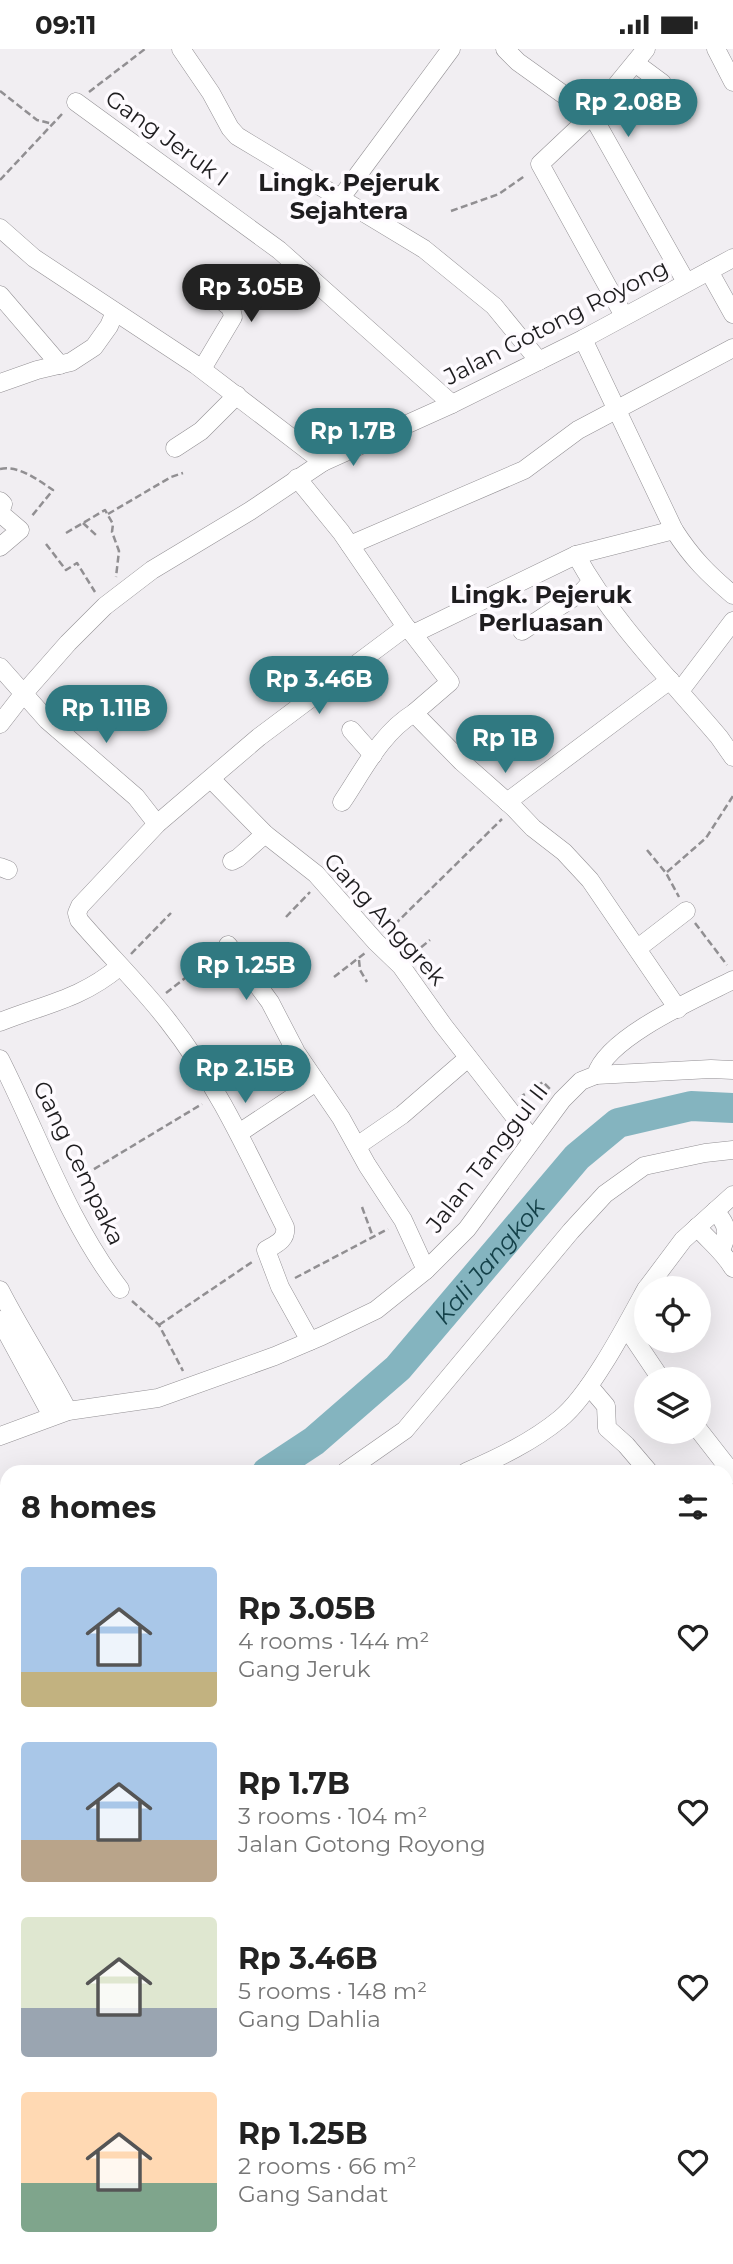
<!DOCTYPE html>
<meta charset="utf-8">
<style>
body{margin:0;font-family:Montserrat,sans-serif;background:#f2f2f2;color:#222;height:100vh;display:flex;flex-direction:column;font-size:26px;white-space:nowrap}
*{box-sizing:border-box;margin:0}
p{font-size:23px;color:#767676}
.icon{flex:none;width:38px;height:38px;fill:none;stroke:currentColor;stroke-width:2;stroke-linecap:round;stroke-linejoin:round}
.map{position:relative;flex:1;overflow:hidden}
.sheet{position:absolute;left:0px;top:1416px;width:733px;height:800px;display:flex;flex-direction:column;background:#fff;border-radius:21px 21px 0 0;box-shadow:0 7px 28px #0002}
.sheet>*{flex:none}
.controls{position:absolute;left:634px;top:1227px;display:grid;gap:14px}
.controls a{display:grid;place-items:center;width:77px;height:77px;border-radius:50%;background:#fff;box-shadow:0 7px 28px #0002;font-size:35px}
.price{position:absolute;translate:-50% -60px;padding:0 16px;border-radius:24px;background:#307981;color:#fff;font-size:23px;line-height:46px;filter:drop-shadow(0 2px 4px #0008)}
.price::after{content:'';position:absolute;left:50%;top:42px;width:21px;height:16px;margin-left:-10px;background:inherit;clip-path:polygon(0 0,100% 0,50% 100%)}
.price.on{background:#222;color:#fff}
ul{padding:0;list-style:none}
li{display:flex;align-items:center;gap:21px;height:175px;padding:0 21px}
li span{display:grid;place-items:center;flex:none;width:196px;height:140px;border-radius:7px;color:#555}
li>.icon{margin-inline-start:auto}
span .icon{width:84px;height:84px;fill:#fffc;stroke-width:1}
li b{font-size:30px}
h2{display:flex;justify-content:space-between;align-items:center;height:84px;padding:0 21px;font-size:30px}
.status{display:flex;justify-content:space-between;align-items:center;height:49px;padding:0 35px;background:#fff;direction:ltr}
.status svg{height:19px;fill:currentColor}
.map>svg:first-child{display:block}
.commercial{fill:#f3deed}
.green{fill:#c9e6d5}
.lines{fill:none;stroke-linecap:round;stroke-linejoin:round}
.river{stroke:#84b4bf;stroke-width:30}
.lane-casing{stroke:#939094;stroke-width:10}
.street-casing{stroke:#939094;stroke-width:19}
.secondary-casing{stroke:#939094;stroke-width:26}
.primary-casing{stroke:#939094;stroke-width:30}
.path{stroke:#918f92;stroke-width:2.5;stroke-dasharray:7 3.5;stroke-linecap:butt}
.lane{stroke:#fff;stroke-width:9}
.street{stroke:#fff;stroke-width:18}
.secondary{stroke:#fff;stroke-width:24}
.primary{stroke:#fff;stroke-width:28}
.labels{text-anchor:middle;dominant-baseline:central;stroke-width:7;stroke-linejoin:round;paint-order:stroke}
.street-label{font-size:23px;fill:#1e1d1f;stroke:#fefbff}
.neighbourhood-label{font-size:24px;font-weight:bold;fill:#1e1d1f;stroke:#fefbff}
.water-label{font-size:24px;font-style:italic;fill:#144149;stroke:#fefbff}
</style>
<div class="status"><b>09:11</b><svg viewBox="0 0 49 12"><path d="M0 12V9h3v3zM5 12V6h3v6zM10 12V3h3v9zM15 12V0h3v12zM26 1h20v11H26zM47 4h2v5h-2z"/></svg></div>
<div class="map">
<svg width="733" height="2215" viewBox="0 0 733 2215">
<rect width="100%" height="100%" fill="#f1eef2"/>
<g class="commercial">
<path d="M 733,1614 L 733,1822 L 726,1829 L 726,1620 Z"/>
<path d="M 733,1905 L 733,1969 L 726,1963 L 726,1911 Z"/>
</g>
<path class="green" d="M 142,2208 L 252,2209 L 256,2215 L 137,2215 Z"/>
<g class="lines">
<g class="river">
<path id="s1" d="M 267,1423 L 314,1392 L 398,1319 L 577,1108 L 618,1074 L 691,1057 L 733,1059"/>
<path d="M 0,1488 L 7,1487"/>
</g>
<g class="lane-casing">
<g id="lane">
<path d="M 1,1794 L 7,1793"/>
<path d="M 726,1928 L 733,1937"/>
</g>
</g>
<g class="street-casing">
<g id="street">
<path d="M 181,0 L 211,44 L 230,79 L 237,87 L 424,200 L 494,257 L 539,312"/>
<path d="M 505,0 L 518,13 L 592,66 L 686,233"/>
<path d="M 716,0 L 733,33"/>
<path d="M 635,14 L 662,34 L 677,62"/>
<path d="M 76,53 L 279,201 L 452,355"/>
<path d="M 340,150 L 451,0"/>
<path d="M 0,179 L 34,209 L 196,316 L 323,413"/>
<path d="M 709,222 L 733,265"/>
<path d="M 0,246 L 60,316"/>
<path d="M 624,267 L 540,115 L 592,66 L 646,0"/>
<path d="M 583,290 L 674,481 C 692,509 708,525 733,546"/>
<path d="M 202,320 L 233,268 L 231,259 L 207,240"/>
<path d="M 0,334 L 37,321 L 71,313 L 94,298 L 109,277 L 115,263"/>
<path d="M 175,399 L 201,382 L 237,346"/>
<path d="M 297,429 L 341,483 L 406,578 L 413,585 L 576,506 L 674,481"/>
<path d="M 0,452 L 3,455 L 0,464 L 20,481 L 0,498"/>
<path d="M 350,496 L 524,421 L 578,381 L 733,299"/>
<path d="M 576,506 C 612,572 671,631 719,688 L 733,708"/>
<path d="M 522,582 L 583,542 L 591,533"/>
<path d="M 413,585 L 450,633 L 414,664 L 462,713 L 514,759 L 533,779 L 564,803 L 590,831 L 678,960"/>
<path d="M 0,618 L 47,671 L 136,748 L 157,775"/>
<path d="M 680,642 L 733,572"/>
<path d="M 0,675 L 24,644 L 68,594 L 105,557 L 152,521 L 250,462 L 323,413 L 452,355 L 583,290 L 733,209"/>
<path d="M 351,681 L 373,706"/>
<path d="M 211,730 L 265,785 L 316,825 L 376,893 L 401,917 L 443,976 L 532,1090"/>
<path d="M 342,753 C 363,722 381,684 414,664"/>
<path d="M 507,753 L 670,631"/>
<path d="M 232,812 L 238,809 L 265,785"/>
<path d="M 0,818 L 8,821"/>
<path d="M 228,896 L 270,953 L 296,1003 L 341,1069 L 367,1116 L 403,1171 L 426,1221"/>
<path d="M 638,899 L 686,862"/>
<path d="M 0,973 C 45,955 81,950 119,918"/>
<path d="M 0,1010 C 39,1087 67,1171 120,1240"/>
<path d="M 596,1026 L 711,1020 L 733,1021"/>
<path d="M 239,1084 L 316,1033"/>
<path d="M 357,1097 L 402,1066 L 468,1009"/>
<path d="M 715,1162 C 728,1176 729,1184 721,1201"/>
<path d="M 697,1178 C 709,1192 723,1202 733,1219"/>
<path d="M 647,1239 L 683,1191 L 733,1146"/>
<path d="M 0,1241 C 21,1282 47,1321 68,1362"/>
<path d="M 0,1271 L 52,1367"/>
<path d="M 626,1278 L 661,1330"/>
<path d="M 310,1292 L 280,1238 L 266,1201 C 276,1195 287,1191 285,1178 C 250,1108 217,1034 168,972 C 141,937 108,905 79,871 L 77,864 L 80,857 L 157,775 L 259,688 L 406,578"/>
<path d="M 589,1337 L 606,1357 L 607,1379 L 626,1396 L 649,1423"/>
<path d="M 698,1380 L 733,1425"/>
<path d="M 0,1387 L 68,1362 L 158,1349 L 275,1307 L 322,1287 L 376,1261 L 426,1221 L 467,1180 L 562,1051 L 581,1032 L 596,1026 C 607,988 697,949 733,931"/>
<path d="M 345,1423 L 405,1381 L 571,1182 L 605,1145 L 644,1117 L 705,1104 L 733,1101"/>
<path d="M 466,1423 C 498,1409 532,1393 560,1370 C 590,1346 627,1275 646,1240"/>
<path d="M 0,1523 L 7,1521"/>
<path d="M 726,1554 L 733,1565"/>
<path d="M 0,1744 L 7,1742"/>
<path d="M 356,2215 L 357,2208"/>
</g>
</g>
<g class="secondary-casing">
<path id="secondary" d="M 547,2208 L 550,2215"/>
</g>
<g class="primary-casing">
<g id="primary">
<path d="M 726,1873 L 733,1866"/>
<path d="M 0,2055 L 7,2055"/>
<path d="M 726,2055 L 733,2055"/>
<path d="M 0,2085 L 7,2085"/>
</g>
</g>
<g class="path">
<path d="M 0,42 L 37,71 L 53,75"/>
<path d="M 89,43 L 145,0"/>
<path d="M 0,131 L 62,65"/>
<path d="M 451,162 L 499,145 L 526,126"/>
<path d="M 0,420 C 19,416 38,431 53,441 L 31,468"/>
<path d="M 108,465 L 171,428 L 183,424"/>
<path d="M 83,474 L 96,486"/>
<path d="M 66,484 L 105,461 L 113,475 L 112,483 L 119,502 L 116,528"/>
<path d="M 46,495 L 66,521 L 77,514 L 95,543"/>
<path d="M 647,801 L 666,824 L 679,848"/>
<path d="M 667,823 L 706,789 L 733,747"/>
<path d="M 286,868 L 310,843"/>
<path d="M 695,874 L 727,916"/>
<path d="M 387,883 L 502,770"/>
<path d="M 131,905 L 171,864"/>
<path d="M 413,905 L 430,891"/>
<path d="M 359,911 L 360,921 L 367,933"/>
<path d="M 334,928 L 365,904"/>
<path d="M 166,944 L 216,905"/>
<path d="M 519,1049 L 543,1033 L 550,1040"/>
<path d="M 76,1131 L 202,1055"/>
<path d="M 362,1158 L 373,1188"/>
<path d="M 295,1229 L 388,1180"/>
<path d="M 132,1252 L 159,1276 L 183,1322"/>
<path d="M 159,1276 L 252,1213"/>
<path d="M 0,1591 L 7,1597"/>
<path d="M 0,1645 L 7,1644"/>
</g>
<use href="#lane" class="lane"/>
<use href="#street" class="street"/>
<use href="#secondary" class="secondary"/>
<use href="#primary" class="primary"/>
</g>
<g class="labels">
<g class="street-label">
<text transform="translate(167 89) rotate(36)">Gang Jeruk I</text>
<text transform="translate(556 273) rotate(-27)">Jalan Gotong Royong</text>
<text transform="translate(385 870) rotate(48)">Gang Anggrek</text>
<text transform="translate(487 1109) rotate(-52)">Jalan Tanggul II</text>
<text transform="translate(79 1114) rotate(64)">Gang Cempaka</text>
</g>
<g class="neighbourhood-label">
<text x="349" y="133">Lingk. Pejeruk<tspan x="349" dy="28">Sejahtera</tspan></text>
<text x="541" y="545">Lingk. Pejeruk<tspan x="541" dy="28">Perluasan</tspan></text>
</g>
<g class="water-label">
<text stroke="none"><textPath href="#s1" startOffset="308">Kali Jangkok</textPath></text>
</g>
</g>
</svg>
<div class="controls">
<a><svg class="icon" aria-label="locate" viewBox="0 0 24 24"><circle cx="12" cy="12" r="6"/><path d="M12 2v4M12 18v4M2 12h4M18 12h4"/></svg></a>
<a><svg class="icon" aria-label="layers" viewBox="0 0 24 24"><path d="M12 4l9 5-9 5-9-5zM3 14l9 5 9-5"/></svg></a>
</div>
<b class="price" style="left:628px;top:90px">Rp 2.08B</b>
<b class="price on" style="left:251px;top:275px">Rp 3.05B</b>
<b class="price" style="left:353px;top:419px">Rp 1.7B</b>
<b class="price" style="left:319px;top:667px">Rp 3.46B</b>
<b class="price" style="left:106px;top:696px">Rp 1.11B</b>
<b class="price" style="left:505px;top:726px">Rp 1B</b>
<b class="price" style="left:246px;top:953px">Rp 1.25B</b>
<b class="price" style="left:245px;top:1056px">Rp 2.15B</b>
<section class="sheet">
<h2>8 homes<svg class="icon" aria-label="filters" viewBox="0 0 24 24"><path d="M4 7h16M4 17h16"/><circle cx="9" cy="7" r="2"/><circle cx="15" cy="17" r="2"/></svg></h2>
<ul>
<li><span style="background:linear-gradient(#a9c7e8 75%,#c2b280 0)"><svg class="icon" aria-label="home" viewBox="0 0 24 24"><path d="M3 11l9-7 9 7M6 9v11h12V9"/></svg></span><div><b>Rp 3.05B</b><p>4 rooms · 144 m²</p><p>Gang Jeruk</p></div><svg class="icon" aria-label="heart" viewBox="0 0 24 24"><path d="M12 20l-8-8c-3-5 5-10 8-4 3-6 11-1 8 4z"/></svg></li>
<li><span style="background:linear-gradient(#a9c7e8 70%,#b9a48a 0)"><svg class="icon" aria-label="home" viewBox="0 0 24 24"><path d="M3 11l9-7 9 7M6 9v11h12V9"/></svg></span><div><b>Rp 1.7B</b><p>3 rooms · 104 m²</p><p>Jalan Gotong Royong</p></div><svg class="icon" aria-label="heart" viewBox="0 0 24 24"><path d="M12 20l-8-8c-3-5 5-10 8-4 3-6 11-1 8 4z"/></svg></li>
<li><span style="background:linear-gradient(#dfe7d0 65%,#9aa5b1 0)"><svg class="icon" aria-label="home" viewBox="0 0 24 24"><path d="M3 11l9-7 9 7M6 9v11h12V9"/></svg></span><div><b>Rp 3.46B</b><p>5 rooms · 148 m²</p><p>Gang Dahlia</p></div><svg class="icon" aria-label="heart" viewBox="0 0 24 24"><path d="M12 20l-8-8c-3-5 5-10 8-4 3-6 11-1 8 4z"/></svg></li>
<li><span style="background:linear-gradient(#ffd9b3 65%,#7fa58c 0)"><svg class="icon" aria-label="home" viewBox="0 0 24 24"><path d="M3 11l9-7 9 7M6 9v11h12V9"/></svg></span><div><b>Rp 1.25B</b><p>2 rooms · 66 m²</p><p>Gang Sandat</p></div><svg class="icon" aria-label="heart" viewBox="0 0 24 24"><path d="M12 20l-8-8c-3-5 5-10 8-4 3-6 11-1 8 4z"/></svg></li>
</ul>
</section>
</div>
